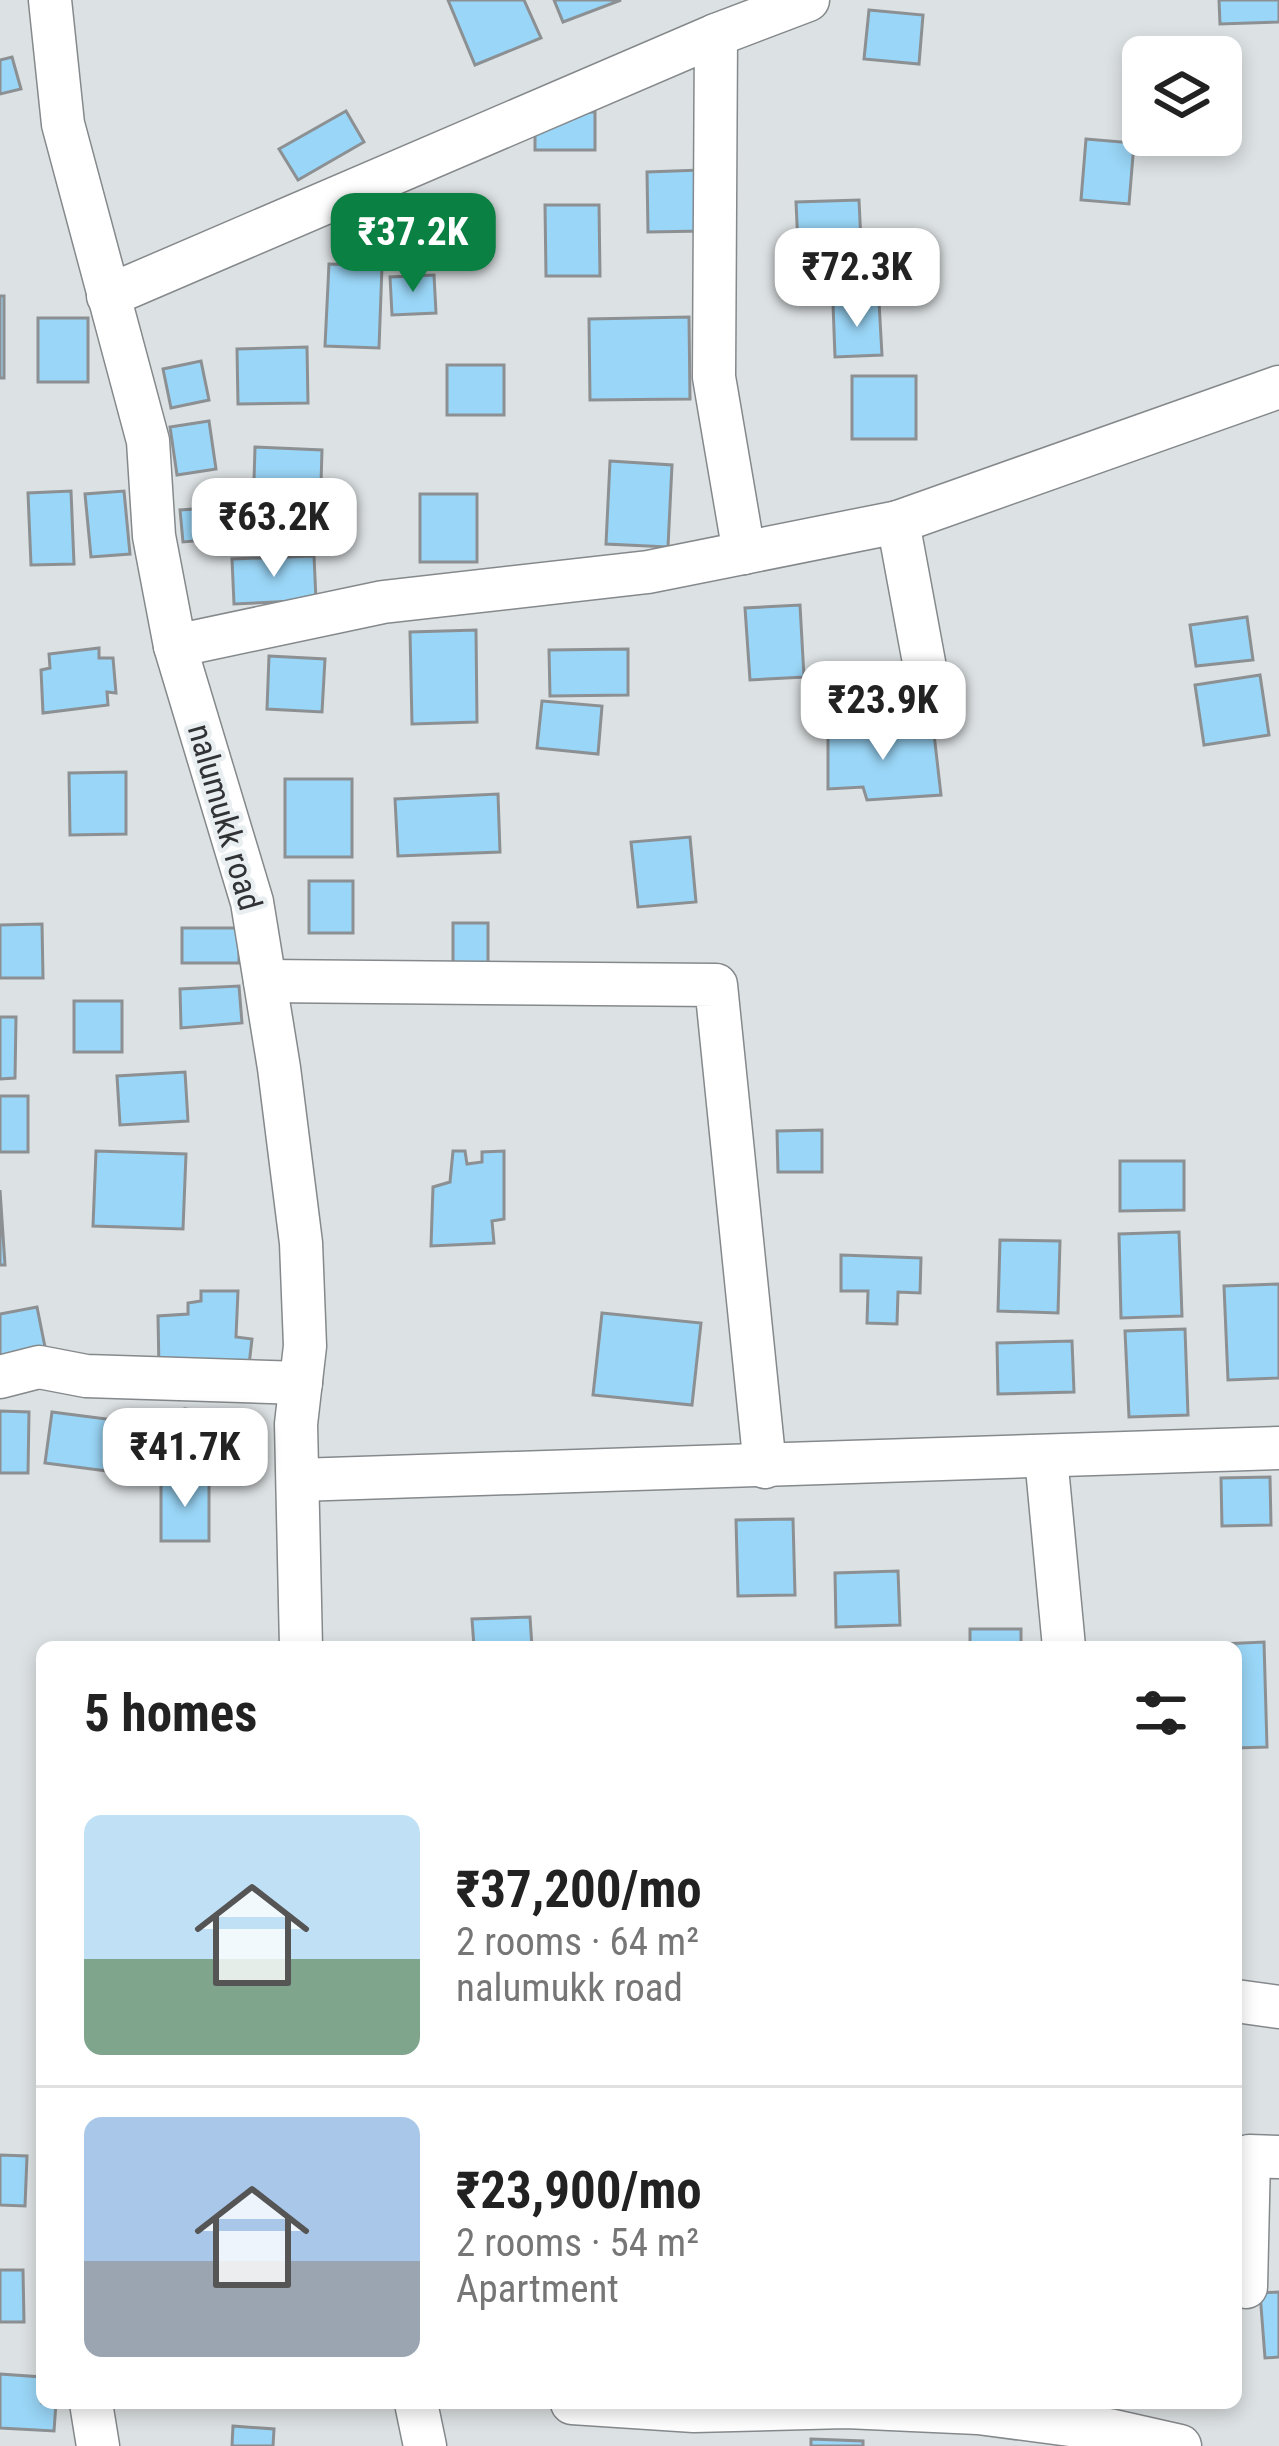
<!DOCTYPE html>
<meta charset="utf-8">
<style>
body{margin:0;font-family:"Roboto Condensed",sans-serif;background:#f2f2f2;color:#222;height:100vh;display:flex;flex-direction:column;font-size:45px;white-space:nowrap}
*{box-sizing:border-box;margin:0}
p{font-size:39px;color:#767676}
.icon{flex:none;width:66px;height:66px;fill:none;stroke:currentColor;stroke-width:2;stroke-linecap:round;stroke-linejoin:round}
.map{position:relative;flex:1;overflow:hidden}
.sheet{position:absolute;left:36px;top:1641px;width:1206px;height:768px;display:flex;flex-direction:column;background:#fff;border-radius:18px;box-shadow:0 6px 18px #0003}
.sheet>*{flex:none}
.tools{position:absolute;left:1122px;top:36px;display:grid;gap:24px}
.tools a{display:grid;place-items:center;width:120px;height:120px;border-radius:18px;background:#fff;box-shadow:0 6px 18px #0003;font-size:60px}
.price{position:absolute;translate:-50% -102px;padding:0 27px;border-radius:24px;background:#fff;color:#222;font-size:39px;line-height:78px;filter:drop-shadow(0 3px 6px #0008)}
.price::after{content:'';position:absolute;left:50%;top:72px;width:36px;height:27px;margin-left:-18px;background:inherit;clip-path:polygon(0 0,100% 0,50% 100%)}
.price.current{background:#0b8043;color:#fff}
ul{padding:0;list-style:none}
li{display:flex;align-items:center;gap:36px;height:300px;padding:0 48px}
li+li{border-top:3px solid #e0e0e0}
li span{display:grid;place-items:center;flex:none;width:336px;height:240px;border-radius:18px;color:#555}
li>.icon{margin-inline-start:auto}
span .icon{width:144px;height:144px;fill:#fffc;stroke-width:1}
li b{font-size:51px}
h2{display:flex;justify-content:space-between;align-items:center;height:144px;padding:0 48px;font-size:51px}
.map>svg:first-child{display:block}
.building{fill:#9ad6f7;stroke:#8c9093;stroke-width:3}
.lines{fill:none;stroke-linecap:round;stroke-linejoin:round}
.minor-casing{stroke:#85898c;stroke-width:45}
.minor{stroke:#fff;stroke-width:42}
.labels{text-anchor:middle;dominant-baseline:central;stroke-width:9;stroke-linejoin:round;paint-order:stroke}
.street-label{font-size:33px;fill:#303233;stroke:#e9eef1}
</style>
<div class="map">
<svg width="1279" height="2446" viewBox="0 0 1279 2446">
<rect width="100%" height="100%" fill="#dce1e3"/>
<g class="building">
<path d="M 448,0 L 524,0 L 541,38 L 475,65 Z"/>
<path d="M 554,0 L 621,0 L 563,22 Z"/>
<path d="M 1219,0 L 1279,0 L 1279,22 L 1220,24 Z"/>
<path d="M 869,10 L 923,15 L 919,64 L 864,59 Z"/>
<path d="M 12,57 L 21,89 L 0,94 L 0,60 Z"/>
<path d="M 346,111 L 364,142 L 298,180 L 279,149 Z"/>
<rect x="535" y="112" width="60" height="38"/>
<path d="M 1086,139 L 1134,143 L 1129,204 L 1081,200 Z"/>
<path d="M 701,170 L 703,231 L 648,232 L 647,172 Z"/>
<path d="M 859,200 L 862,263 L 799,266 L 796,202 Z"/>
<path d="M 545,205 L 599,205 L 600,276 L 546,276 Z"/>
<path d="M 329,264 L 382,266 L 379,348 L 325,346 Z"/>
<path d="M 434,275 L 436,313 L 392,315 L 390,277 Z"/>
<rect x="0" y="296" width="4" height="82"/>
<path d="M 879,302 L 882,355 L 835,357 L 833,304 Z"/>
<path d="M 689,317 L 690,399 L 590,400 L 589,319 Z"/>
<rect x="38" y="318" width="50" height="64"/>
<path d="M 307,347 L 308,403 L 238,404 L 237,349 Z"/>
<path d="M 201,361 L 209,400 L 171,408 L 163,369 Z"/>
<rect x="447" y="365" width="57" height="50"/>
<rect x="852" y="376" width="64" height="63"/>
<path d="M 209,421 L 216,469 L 177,475 L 170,427 Z"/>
<path d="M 255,447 L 322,450 L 320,517 L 253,514 Z"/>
<path d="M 610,461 L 672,465 L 668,547 L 606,544 Z"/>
<path d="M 71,491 L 74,564 L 31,565 L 28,493 Z"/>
<path d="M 124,491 L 130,554 L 91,557 L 85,494 Z"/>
<rect x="420" y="494" width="57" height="68"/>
<path d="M 240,506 L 242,537 L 183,542 L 180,510 Z"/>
<path d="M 314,556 L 316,600 L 234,604 L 232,559 Z"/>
<path d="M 800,605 L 804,677 L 750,680 L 745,608 Z"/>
<path d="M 1247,617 L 1253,660 L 1196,666 L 1190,625 Z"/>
<path d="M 476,630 L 477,722 L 412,724 L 410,632 Z"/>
<path d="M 99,648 L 99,658 L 113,658 L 116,693 L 107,692 L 108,705 L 43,713 L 41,670 L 50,668 L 49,654 Z"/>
<path d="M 628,649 L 628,695 L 550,696 L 549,650 Z"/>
<path d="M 269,656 L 325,659 L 322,712 L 267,709 Z"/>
<path d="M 1260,675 L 1269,735 L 1204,745 L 1195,685 Z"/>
<path d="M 542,701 L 602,706 L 598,754 L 537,748 Z"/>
<path d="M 862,724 L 863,736 L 934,734 L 941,795 L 867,800 L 863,787 L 828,789 L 828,726 Z"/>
<path d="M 126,772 L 126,834 L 70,835 L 69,773 Z"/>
<rect x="285" y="779" width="67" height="78"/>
<path d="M 498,794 L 500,852 L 398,856 L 395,799 Z"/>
<path d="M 690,837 L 696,902 L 638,907 L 631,842 Z"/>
<rect x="309" y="881" width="44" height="52"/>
<rect x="453" y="923" width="35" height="44"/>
<path d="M 42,924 L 43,978 L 0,978 L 0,925 Z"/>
<rect x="182" y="928" width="57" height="35"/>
<path d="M 239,986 L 242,1023 L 181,1028 L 180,989 Z"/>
<rect x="74" y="1001" width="48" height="51"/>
<path d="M 0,1017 L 16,1017 L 15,1078 L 0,1079 Z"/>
<path d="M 185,1072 L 188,1121 L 120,1125 L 117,1076 Z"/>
<rect x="0" y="1096" width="28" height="56"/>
<path d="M 822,1130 L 822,1172 L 778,1172 L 777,1131 Z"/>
<path d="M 96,1151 L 186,1154 L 183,1229 L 93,1226 Z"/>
<path d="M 453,1151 L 465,1151 L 467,1164 L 482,1162 L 482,1152 L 504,1151 L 504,1219 L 492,1221 L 494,1243 L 431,1246 L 433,1187 L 450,1182 Z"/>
<path d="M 1120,1161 L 1184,1161 L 1184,1210 L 1120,1211 Z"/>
<path d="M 0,1190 L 5,1265 L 0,1265 Z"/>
<path d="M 1179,1232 L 1182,1316 L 1121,1318 L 1119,1234 Z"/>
<path d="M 1000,1240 L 1060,1241 L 1058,1313 L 998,1311 Z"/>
<path d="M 841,1255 L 921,1258 L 920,1293 L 898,1292 L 897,1324 L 867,1323 L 868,1291 L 841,1291 Z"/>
<path d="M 1279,1284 L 1279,1378 L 1228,1380 L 1224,1286 Z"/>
<path d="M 201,1291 L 238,1291 L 236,1337 L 252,1339 L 249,1365 L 159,1370 L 158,1316 L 188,1314 L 188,1303 L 201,1301 Z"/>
<path d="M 37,1307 L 47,1357 L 0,1365 L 0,1314 Z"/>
<path d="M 602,1313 L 701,1323 L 692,1405 L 593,1395 Z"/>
<path d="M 1185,1329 L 1188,1415 L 1129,1417 L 1125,1331 Z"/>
<path d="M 1072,1341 L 1074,1392 L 998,1394 L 997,1343 Z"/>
<path d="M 185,1409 L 247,1417 L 240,1472 L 177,1463 Z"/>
<path d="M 0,1411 L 29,1412 L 28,1473 L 0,1473 Z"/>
<path d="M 52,1412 L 122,1421 L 115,1472 L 45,1463 Z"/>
<path d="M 1270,1477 L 1271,1525 L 1222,1526 L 1221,1478 Z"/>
<rect x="161" y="1480" width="48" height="61"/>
<path d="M 793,1519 L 795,1595 L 738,1596 L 736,1520 Z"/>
<path d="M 898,1571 L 900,1625 L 836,1627 L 835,1573 Z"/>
<path d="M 530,1617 L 532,1647 L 474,1647 L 472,1619 Z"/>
<rect x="970" y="1629" width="51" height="18"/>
<path d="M 1264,1642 L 1267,1747 L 1236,1748 L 1236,1647 L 1222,1647 L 1222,1644 Z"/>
<path d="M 0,2155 L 27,2156 L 25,2206 L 0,2205 Z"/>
<path d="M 0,2270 L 23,2270 L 24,2322 L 0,2322 Z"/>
<path d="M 1279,2292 L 1279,2357 L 1265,2358 L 1260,2293 Z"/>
<path d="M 0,2374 L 42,2377 L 42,2403 L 56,2403 L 54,2431 L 0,2428 Z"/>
<path d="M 233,2426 L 274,2429 L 273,2446 L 232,2446 Z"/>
<path d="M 811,2439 L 863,2441 L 863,2446 L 811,2446 Z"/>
</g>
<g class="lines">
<g class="minor-casing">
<g id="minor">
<path d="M 50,0 L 63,124 L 148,441 L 154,536 L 175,646 L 252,902 L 279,1068 L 301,1243 L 305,1346 L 296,1424 L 301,1647"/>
<path d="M 716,35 L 808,0"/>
<path d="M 108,296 L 716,35 L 714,377 L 744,553"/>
<path d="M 898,522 L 1279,387"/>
<path d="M 175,646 L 383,602 L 648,572 L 898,522 L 933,711"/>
<path d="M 265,981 L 716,985 L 765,1467"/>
<path d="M 0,1377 L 39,1367 L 86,1376 L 301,1383"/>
<path d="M 1046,1457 L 1064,1647"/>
<path d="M 298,1480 L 1279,1448"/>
<path d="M 1236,2001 L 1279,2007"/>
<path d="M 1246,2287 L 1249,2156 L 1279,2157"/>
<path d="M 91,2403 L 98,2446"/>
<path d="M 416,2403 L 425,2446"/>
<path d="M 572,2403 L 694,2411 L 846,2407 L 978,2413 L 1109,2430 L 1180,2446"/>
</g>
</g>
<use href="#minor" class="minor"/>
</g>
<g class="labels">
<g class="street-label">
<text transform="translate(225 817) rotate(74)">nalumukk road</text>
</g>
</g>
</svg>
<div class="tools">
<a><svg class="icon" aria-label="layers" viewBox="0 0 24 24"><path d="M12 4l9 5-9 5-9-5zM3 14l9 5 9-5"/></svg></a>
</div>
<b class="price current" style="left:413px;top:295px">₹37.2K</b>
<b class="price" style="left:857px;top:330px">₹72.3K</b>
<b class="price" style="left:274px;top:580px">₹63.2K</b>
<b class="price" style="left:883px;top:763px">₹23.9K</b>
<b class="price" style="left:185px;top:1510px">₹41.7K</b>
<section class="sheet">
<h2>5 homes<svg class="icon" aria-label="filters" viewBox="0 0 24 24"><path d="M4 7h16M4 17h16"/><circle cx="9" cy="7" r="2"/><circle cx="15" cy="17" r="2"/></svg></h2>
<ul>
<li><span style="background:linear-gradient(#bfe0f5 60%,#7fa58c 0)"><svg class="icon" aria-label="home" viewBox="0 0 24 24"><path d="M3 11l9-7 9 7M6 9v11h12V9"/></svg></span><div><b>₹37,200/mo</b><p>2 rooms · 64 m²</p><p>nalumukk road</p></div></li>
<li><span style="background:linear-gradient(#a9c7e8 60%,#9aa5b1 0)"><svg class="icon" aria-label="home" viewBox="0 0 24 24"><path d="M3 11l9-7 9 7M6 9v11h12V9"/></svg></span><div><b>₹23,900/mo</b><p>2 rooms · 54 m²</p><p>Apartment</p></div></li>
</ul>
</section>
</div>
